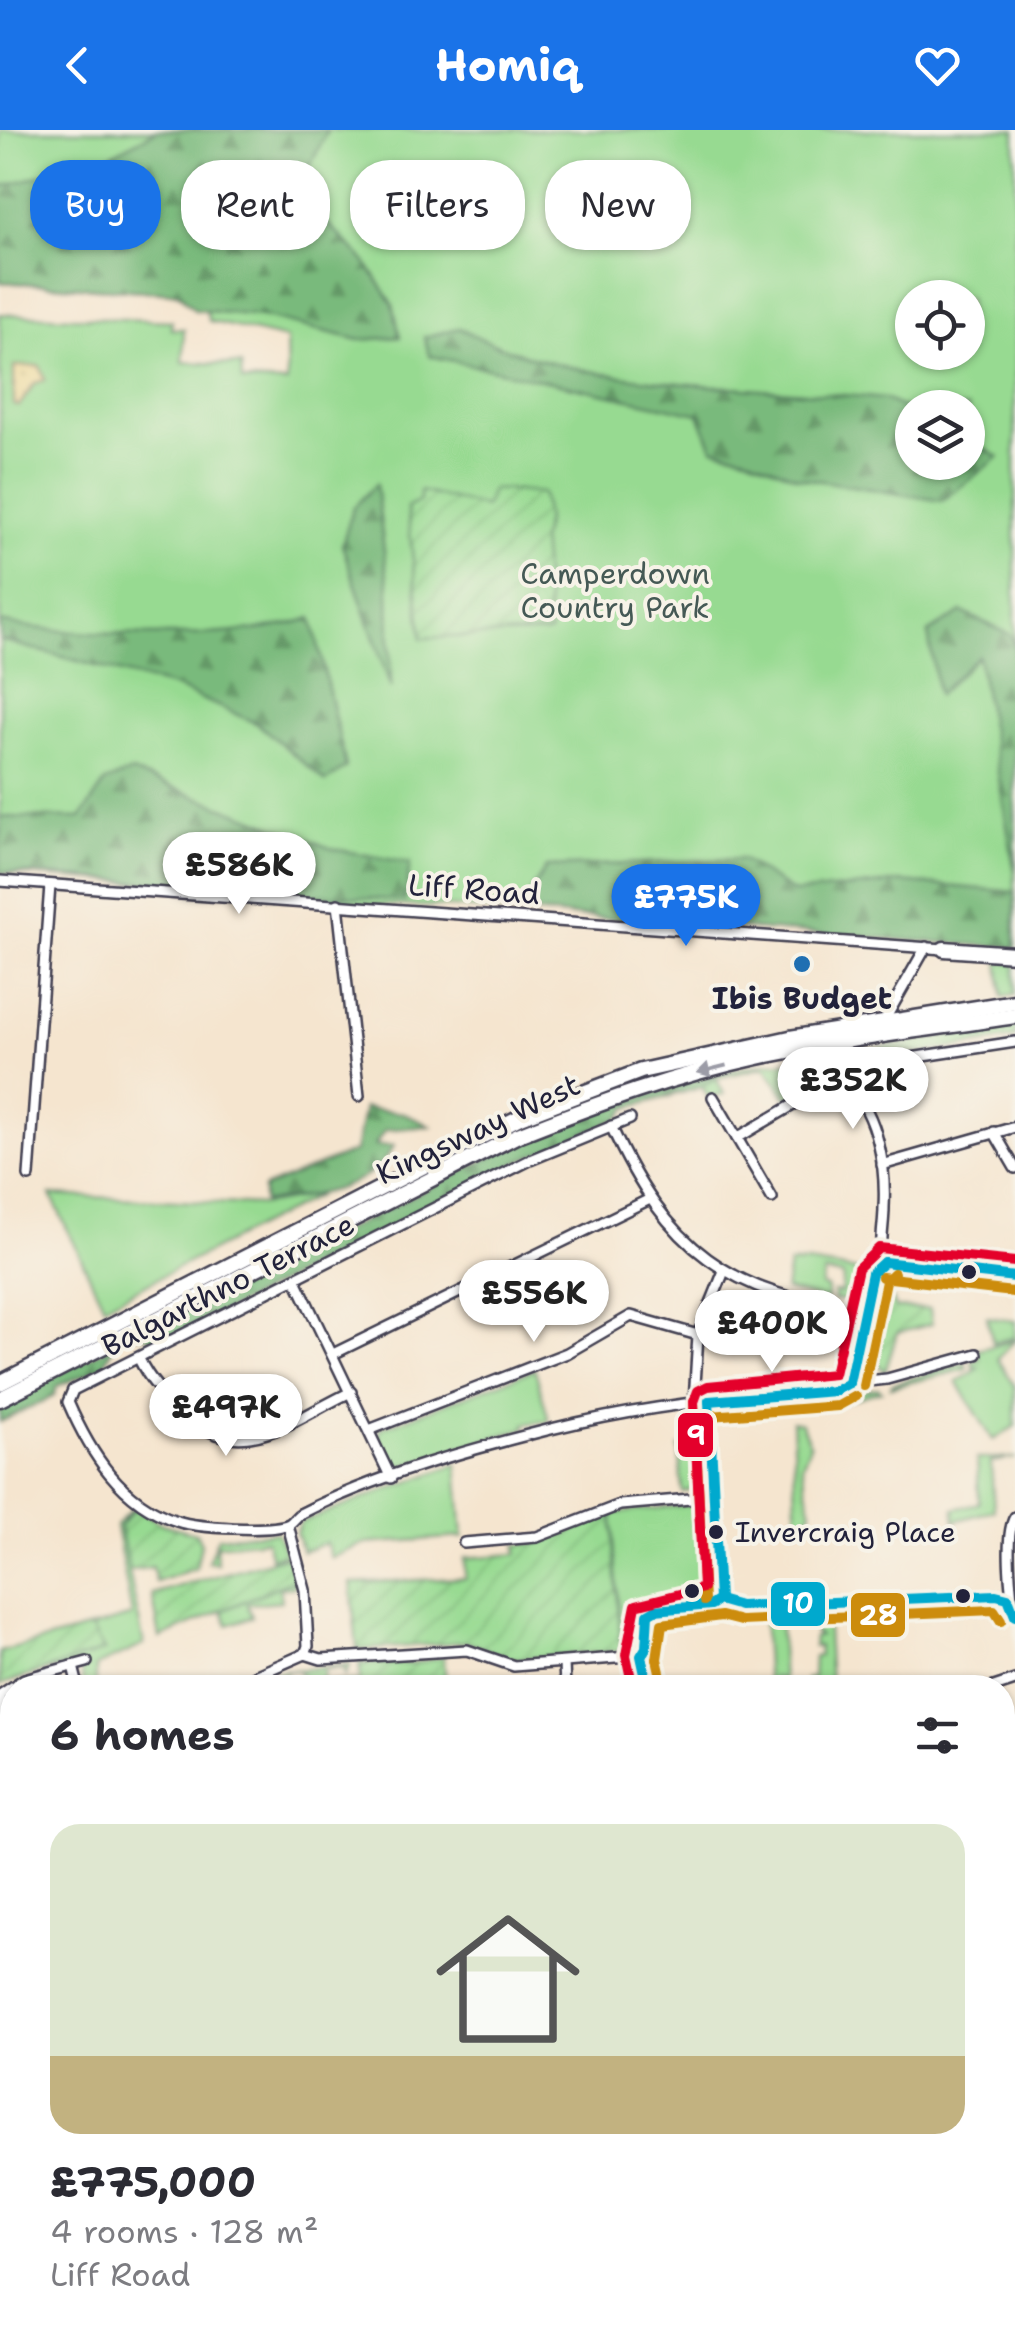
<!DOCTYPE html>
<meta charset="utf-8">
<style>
body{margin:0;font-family:"Shantell Sans",sans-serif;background:#f7f7f7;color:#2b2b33;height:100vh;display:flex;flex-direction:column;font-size:38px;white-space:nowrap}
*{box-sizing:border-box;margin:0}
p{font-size:32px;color:#7c7c81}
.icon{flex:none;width:55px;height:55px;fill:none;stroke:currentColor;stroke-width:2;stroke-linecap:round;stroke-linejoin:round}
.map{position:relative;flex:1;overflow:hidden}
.drawer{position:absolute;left:0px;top:1545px;width:1015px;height:670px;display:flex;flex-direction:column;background:#fff;border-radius:40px 40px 0 0;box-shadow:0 2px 8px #0004}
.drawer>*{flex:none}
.guide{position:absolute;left:30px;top:30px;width:955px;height:90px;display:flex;gap:20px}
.tools{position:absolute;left:895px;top:150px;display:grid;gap:20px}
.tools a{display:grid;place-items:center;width:90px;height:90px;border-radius:50%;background:#fff;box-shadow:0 2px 8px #0004;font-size:50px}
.price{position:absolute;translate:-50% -85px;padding:0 22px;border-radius:35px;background:#fff;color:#222;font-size:32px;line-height:65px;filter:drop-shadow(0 2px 5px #0008)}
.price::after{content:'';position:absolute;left:50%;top:60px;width:30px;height:22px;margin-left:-15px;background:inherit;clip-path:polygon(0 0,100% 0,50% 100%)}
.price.on{background:#1a73e8;color:#fff}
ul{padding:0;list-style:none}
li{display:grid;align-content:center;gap:20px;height:530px;padding:0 50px}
li span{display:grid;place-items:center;height:310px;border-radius:30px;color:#555}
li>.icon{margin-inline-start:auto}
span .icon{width:180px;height:180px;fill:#fffc;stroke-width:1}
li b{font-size:42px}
h2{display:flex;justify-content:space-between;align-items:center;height:120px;padding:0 50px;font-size:42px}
.chip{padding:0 35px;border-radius:40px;background:#fff;box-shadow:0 2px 8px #0004;font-size:35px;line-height:90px}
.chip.on{background:#1a73e8;color:#fff}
header{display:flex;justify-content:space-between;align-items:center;height:130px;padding:0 50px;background:#1a73e8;color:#fff;font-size:45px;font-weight:700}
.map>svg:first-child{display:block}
.green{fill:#97da91;stroke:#5c7e66;stroke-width:2.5;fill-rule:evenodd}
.forest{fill:url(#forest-firs);stroke:#4e6e5b;stroke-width:2.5}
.sand{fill:url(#sand-dots);stroke:#887e6c;stroke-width:2.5}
.garden{fill:url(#garden-furrows);stroke:#5c7e66;stroke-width:2.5}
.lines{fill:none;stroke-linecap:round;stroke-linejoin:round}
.minor-casing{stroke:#423f51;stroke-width:14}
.tertiary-casing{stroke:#423f51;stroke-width:15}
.trunk-casing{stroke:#423f51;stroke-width:19}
.minor{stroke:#fff;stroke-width:9}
.tertiary{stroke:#fff;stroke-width:10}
.trunk{stroke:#fff;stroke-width:14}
.bus-1-casing{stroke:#f7f3e8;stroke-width:18}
.bus-2-casing{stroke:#f7f3e8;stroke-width:18}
.bus-3-casing{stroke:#f7f3e8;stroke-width:18}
.bus-1{stroke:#00a9ce;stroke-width:10}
.bus-2{stroke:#cc8c0c;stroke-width:10}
.bus-3{stroke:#e4002b;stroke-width:10}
.oneway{fill:#9c9ca7}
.poi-dot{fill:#1f6fb2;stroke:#f7f3e8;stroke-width:4}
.bus-dot{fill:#22223b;stroke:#f7f3e8;stroke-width:4}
.labels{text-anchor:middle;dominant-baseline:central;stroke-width:8;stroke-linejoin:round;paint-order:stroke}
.bus-label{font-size:28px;fill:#22223b;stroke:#f7f3e8;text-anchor:start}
.park-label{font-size:30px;fill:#455955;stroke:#f7f3e8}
.street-label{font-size:30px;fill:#22223b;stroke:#f7f3e8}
.poi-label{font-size:30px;font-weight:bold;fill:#22223b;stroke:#f7f3e8}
.line-badge{stroke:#f7f3e8;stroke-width:4}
.badge-label{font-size:28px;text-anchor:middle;font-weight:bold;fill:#fff}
</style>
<header><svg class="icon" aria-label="back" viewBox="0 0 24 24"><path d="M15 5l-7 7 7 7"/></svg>Homiq<svg class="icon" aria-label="heart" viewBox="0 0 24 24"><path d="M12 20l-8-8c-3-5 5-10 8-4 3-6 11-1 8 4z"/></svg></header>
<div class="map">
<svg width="1015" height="2215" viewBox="0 0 1015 2215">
<defs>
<pattern id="forest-firs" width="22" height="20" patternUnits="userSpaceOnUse" patternTransform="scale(2.5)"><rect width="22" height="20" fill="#79ba7b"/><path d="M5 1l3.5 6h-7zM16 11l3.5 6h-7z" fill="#639766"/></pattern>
<pattern id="sand-dots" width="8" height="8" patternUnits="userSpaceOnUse" patternTransform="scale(2.5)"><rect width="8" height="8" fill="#eeda9e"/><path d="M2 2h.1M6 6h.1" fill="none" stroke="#ccbb89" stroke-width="1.8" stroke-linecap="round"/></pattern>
<pattern id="garden-furrows" width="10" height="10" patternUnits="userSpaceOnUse" patternTransform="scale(2.5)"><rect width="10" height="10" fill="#97da91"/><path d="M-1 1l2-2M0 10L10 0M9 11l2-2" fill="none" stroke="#82bb7e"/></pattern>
</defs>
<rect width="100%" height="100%" fill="#f7f3e8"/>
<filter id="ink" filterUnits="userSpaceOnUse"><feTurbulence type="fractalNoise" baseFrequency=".01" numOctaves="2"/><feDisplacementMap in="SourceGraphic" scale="20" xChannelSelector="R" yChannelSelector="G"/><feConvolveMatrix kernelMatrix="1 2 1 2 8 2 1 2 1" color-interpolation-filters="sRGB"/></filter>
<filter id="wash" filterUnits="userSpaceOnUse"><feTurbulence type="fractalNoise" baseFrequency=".0048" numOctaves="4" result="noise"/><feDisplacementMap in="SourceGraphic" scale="40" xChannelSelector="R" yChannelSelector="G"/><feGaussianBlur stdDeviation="2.25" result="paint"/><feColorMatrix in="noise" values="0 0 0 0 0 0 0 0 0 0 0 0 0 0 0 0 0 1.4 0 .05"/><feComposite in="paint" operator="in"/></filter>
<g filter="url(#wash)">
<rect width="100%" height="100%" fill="#f5e5cf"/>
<g class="green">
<path d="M 0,0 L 1015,0 L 1015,818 L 447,777 L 338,774 L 247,761 L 0,743 L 0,184 L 172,191 L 171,199 L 184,199 L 183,232 L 241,235 L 242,251 L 287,253 L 286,209 L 209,191 L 206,181 L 195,180 L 178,163 L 0,152 ZM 912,168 L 968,168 L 968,222 L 912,222 ZM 912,278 L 968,278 L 968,332 L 912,332 Z"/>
<path d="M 999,832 L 1015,833 L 1015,865 L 1003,867 Z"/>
<path d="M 1015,893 L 1015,908 L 890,928 L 891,935 L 862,962 C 835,938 815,956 789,971 L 765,937 L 716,948 L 724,964 L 709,969 L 702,957 L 713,944 L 768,933 L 804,931 Z"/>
<path d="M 51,1065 L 261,1075 L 319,1065 L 104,1176 Z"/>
<path d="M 807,1133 L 864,1142 L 856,1170 L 833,1170 L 834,1162 L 841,1163 L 843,1146 L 824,1143 L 821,1156 L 827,1158 L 827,1170 L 785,1160 L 789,1134 Z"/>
<path d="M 987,1187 L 1015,1191 L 1015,1207 L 993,1213 Z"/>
<path d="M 1015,1210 L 998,1229 L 1015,1256 L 1015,1296 L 993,1310 L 957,1252 L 981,1237 L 974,1238 L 972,1231 L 980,1229 L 978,1220 Z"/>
<path d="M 965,1233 L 967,1239 L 891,1257 L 892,1254 Z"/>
<path d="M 535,1239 L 549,1291 L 525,1294 L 525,1298 L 400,1337 L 388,1333 L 378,1309 L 381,1298 Z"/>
<path d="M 878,1258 L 881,1261 L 824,1277 L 807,1270 Z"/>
<path d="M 792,1291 L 801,1293 L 810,1315 L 802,1335 L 812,1382 L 797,1398 Z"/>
<path d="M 705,1313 L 706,1357 L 682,1362 L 679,1317 Z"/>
<path d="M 1015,1328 L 991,1332 L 994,1380 L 955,1391 L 955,1379 L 979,1373 L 977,1329 Z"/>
<path d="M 457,1334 L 463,1407 L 363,1414 L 331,1428 L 326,1413 L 302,1421 L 296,1403 L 301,1392 Z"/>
<path d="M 699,1374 L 707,1379 L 711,1453 L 695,1454 L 695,1465 L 636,1477 L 634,1520 L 621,1521 L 612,1383 Z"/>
<path d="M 133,1377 L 120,1397 L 144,1515 L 96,1536 L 96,1557 L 76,1557 L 83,1555 L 81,1539 L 88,1536 L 33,1543 L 104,1521 L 91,1498 L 132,1486 L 116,1396 Z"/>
<path d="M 276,1402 L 286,1423 L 271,1428 L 266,1410 L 216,1415 L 217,1433 L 208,1432 L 218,1407 Z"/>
<path d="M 294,1449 L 294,1457 L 280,1458 L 281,1471 L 247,1474 L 252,1487 L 228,1495 L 222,1481 Z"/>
<path d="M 826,1479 L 830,1557 L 807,1557 L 806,1549 L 813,1548 L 814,1527 L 819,1526 L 818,1516 L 813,1517 L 814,1507 L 819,1506 L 814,1501 L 815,1480 Z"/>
<path d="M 779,1482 L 783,1554 L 780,1556 L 779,1548 L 772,1548 L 772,1557 L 767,1557 L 763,1482 Z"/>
<path d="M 350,1535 L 345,1545 L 344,1538 L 324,1539 L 323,1551 L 302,1552 L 299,1540 L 285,1540 L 285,1547 L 273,1542 Z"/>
<path d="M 1002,1730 L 1015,1732 L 1014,2004 L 1008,1975 L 1009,1960 L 1002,1964 Z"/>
<path d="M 0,1942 L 12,1942 L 12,2156 L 0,2158 Z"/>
<path d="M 1015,2138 L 1015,2207 L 987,2215 L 739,2215 L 734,2203 L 813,2203 L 838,2211 L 867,2203 L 1002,2202 L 1003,2144 Z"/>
<path d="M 64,2202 L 368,2202 L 368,2203 L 365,2215 L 64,2215 Z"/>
<path d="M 540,2202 L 547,2214 L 543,2215 L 378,2215 L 377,2212 L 388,2203 L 465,2203 L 475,2215 L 487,2203 Z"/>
</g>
<g class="forest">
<path d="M 157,0 L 328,0 L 309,38 L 325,91 L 365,131 L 393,174 L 400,207 L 359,210 L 262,186 L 195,180 L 178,163 L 0,152 L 0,57 L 109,26 Z"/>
<path d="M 459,198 C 589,264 743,252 884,269 L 912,281 L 912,332 L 968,332 L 968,310 L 999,327 L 942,371 L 797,347 L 747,326 L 713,318 L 699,284 L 430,226 L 424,207 Z"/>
<path d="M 376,354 L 389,462 L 391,558 L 342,415 L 353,378 Z"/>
<path d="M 962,482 L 1011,505 L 1015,520 L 1015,742 L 978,526 L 938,565 L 928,503 Z"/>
<path d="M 312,488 L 346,637 L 326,652 L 258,594 L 177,558 L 0,510 L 0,492 C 76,508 239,512 312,488 Z"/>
<path d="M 132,642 L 330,718 L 410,733 L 405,771 L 0,742 L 0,687 L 81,688 L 105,652 Z"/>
<path d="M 742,729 L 794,763 L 902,752 L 1015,762 L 1015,818 L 519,782 L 546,737 Z"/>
<path d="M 713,944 L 715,948 L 702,957 L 627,978 L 620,988 L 529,1027 L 156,1216 L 149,1207 L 135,1205 L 521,1012 L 588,984 Z"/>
<path d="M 364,978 L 404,983 L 430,996 L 385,1000 L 375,1015 L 394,1016 C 368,1062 311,1066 263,1072 L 263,1058 L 355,1021 Z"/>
<path d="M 116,1214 L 101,1238 L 57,1256 L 54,1266 L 0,1292 L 0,1274 Z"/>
<path d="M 12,1785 L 12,1818 L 0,1819 L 0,1786 Z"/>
<path d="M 12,2008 L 8,2021 L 12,2028 L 12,2059 L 0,2060 L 0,2011 Z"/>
</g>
<path class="sand" d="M 14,236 L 40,236 L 45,250 L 35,253 L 19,276 L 14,275 Z"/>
<g class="garden">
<path d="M 492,359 L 542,363 L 546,390 L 541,409 L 550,503 L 422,508 L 407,378 L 420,371 L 420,361 L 485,377 Z"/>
<path d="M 881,1144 L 895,1178 L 930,1179 L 932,1194 L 897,1203 L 885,1242 L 868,1223 L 871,1201 L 867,1197 Z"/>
<path d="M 135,1378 L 162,1394 L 196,1403 L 201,1414 L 196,1438 L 156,1452 L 152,1437 L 129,1441 L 120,1397 Z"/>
<path d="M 612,1383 L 621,1521 L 513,1529 L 466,1512 L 357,1520 L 351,1453 L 465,1448 L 465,1428 L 517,1424 L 517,1415 L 543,1412 Z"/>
<path d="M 287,1426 L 294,1449 L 160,1508 L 152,1464 Z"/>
<path d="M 91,1498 L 104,1521 L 0,1555 L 0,1522 Z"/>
<path d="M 444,1527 L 446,1557 L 244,1557 L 266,1546 L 271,1556 L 360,1551 L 360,1533 L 408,1534 Z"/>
</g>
</g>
<g filter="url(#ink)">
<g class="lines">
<g class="minor-casing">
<g id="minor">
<path d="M 0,751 L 944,819"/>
<path d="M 338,774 L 359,966"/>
<path d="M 884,891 L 926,817"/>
<path d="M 891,931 L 1015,912"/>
<path d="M 713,967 L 772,1068"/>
<path d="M 630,989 L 530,1030 L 73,1260 L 68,1272 C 90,1323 121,1373 177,1391 C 198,1398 271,1402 289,1394 C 294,1391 296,1386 300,1384 C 377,1345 467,1320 551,1299 C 644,1276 740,1265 835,1261 L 849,1253"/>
<path d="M 611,996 C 667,1119 729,1165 863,1181"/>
<path d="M 994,1002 L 1015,1038"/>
<path d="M 737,1008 L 827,955 L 850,958 C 879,985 886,1040 884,1077 C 884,1097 879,1112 884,1132"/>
<path d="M 882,1035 L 1015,997"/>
<path d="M 29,1046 L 50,755"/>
<path d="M 884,1132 L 1015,1147"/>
<path d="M 296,1150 L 391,1348"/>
<path d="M 333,1224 L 648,1070"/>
<path d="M 139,1229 C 150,1251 164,1266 183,1283 C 240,1337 291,1290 351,1262"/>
<path d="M 849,1253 L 887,1249 L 977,1224"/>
<path d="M 849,1253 L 872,1143 L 884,1132"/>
<path d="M 709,1271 L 719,1470"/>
<path d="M 694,1272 L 698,1205 L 724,1141"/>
<path d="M 369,1300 L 567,1223 L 631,1186 L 698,1205"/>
<path d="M 1015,1387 C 1004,1403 1011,1467 1015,1486"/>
<path d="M 288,1395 L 305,1460 L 308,1516 L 305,1524"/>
<path d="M 464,1413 L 537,1407 L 620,1375 L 714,1367"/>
<path d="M 564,1533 L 565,1558"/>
<path d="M 73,1536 L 78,1556"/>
<path d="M 227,1558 L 305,1524 L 321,1529 L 467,1520 L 514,1536 L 641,1526"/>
<path d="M 648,1558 L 641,1526 L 646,1518 L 648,1484 L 655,1480 L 711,1475 L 719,1470 L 740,1476 L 1008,1468"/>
<path d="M 991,1558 L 1015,1550"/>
<path d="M 0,1565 L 24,1549 L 87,1532"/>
<path d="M 0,1567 L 5,1643"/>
<path d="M 1002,1637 L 1015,1633"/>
<path d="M 1002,1714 L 1015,1713"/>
<path d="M 1002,1970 L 1009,2020"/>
<path d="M 1002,2136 L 1015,2130"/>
<path d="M 0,2162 L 12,2161"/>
<path d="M 56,2202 L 57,2215"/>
<path d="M 834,2202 L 840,2202"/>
<path d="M 468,2203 L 469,2202"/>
<path d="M 371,2215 L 378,2202"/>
</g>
</g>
<g class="tertiary-casing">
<g id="tertiary">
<path d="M 1002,1726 L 1015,1727"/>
<path d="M 0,1779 L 12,1778"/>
<path d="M 1002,2022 L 1015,2018"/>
<path d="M 592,2215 L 641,2202"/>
</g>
</g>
<g class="trunk-casing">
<g id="trunk">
<path d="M 944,819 L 1015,824"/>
<path d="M 0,1253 L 520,987 L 641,941 L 790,908 L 1015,872"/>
<path d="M 0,1269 L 518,1005 C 596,974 675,945 758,927 C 842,909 930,899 1015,886"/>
</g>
</g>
<use href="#minor" class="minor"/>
<use href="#tertiary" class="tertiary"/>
<use href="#trunk" class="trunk"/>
<g class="bus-1-casing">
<g id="bus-1">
<path d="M 884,1132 L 1015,1147"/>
<path d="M 849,1253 L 872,1143 L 884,1132"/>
<path d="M 709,1271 L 719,1470"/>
<path d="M 709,1271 L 835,1261 L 849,1253"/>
<path d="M 648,1558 L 641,1526 L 646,1518 L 648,1484 L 655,1480 L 711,1475 L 719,1470 L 740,1476 L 996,1465 L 1008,1468 L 1015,1486"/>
</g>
</g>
<g class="bus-2-casing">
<g id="bus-2">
<path d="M 882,1147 L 1013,1162"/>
<path d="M 864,1256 L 886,1151 L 894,1143"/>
<path d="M 694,1272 L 704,1471"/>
<path d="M 710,1286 L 838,1276 L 856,1266"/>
<path d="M 663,1555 L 657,1529 L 662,1494 L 721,1486 L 741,1491 L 994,1480 L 1001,1491"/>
</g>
</g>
<g class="bus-3-casing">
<path id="bus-3" d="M 633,1558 L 626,1525 L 636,1475 L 703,1458 L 694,1272 L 698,1261 L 708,1256 L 834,1244 L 858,1138 L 879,1118 L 1015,1132"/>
</g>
<use href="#bus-1" class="bus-1"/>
<use href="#bus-2" class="bus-2"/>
<use href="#bus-3" class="bus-3"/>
</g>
<defs><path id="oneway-solid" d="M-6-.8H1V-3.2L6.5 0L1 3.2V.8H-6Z" transform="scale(2.5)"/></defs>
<use class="oneway" href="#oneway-solid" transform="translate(712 939) rotate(166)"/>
</g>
<circle class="poi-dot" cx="802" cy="834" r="10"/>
<g class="bus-dot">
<circle cx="969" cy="1142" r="9"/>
<circle cx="716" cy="1402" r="9"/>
<circle cx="692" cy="1461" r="9"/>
<circle cx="963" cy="1466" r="9"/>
</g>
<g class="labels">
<g class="bus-label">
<text x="735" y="1402">Invercraig Place</text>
</g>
<g class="park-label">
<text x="615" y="443">Camperdown<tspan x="615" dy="34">Country Park</tspan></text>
</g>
<g class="street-label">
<text transform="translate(474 759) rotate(4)">Liff Road</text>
<text transform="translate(478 999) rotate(-25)">Kingsway West</text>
<text transform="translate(228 1155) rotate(-27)">Balgarthno Terrace</text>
</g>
<g class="poi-label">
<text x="802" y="868">Ibis Budget</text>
</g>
</g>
<g class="line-badge">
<rect x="676" y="1281" width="39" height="48" rx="10" fill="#e4002b"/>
<rect x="769" y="1450" width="58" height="48" rx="10" fill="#00a9ce"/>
<rect x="849" y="1461" width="58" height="48" rx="10" fill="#cc8c0c"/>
</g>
<g class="badge-label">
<text x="696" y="1315">9</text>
<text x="798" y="1483">10</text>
<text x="878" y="1495">28</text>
</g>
</svg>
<div class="tools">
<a><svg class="icon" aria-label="locate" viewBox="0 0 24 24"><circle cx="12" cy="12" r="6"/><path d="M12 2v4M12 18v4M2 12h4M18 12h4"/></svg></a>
<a><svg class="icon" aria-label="layers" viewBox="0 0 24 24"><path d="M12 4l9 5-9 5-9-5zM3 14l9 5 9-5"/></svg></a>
</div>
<b class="price" style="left:239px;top:787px">£586K</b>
<b class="price on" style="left:686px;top:819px">£775K</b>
<b class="price" style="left:853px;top:1002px">£352K</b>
<b class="price" style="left:534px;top:1215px">£556K</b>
<b class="price" style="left:772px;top:1245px">£400K</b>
<b class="price" style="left:226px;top:1329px">£497K</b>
<div class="guide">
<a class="chip on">Buy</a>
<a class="chip">Rent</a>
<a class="chip">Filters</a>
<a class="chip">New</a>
</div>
<section class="drawer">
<h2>6 homes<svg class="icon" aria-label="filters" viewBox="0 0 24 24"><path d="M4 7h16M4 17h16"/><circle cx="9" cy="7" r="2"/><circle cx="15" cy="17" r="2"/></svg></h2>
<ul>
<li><span style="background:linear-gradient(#dfe7d0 75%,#c2b280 0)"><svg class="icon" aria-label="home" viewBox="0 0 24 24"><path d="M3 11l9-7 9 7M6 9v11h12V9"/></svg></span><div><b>£775,000</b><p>4 rooms · 128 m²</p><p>Liff Road</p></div></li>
</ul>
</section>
</div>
